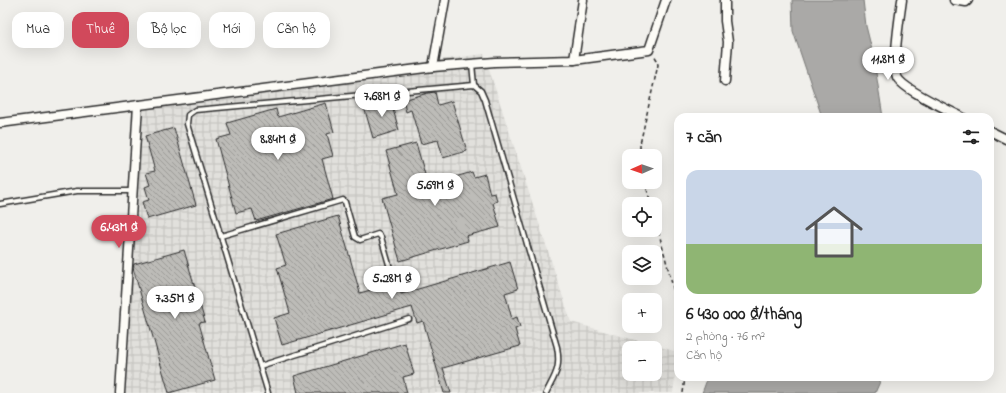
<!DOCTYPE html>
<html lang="vi">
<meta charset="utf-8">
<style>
body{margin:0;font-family:"Indie Flower",sans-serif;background:#f2f2f2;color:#222;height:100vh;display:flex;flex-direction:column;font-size:15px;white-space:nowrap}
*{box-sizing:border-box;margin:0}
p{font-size:13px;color:#767676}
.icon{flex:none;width:22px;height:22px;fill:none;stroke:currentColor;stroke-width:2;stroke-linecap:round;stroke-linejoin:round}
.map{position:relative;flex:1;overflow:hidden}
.panel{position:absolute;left:674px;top:113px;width:320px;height:268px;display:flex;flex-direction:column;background:#fff;border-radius:12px;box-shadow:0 4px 16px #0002}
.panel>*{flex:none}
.guide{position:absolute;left:12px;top:12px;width:380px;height:36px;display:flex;gap:8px}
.needle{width:26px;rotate:268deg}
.fabs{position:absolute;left:622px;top:149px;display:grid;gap:8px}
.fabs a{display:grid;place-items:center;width:40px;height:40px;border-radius:8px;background:#fff;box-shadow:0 4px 16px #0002;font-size:20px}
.price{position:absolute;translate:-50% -34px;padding:0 9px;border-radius:14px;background:#fff;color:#222;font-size:13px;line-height:26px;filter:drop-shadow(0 1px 2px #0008)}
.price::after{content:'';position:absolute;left:50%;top:24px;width:12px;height:9px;margin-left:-6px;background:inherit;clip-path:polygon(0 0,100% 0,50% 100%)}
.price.active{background:#d1495b;color:#fff}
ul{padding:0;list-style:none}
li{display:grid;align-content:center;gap:8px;height:212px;padding:0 12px}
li+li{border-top:1px solid #e0e0e0}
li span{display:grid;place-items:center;height:124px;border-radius:12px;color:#555}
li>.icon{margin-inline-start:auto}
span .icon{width:72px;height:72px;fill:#fffc;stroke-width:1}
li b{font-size:17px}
h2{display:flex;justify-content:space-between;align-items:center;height:48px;padding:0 12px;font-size:17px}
.chip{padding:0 14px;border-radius:12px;background:#fff;box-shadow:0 4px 16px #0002;font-size:14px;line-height:36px}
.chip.active{background:#d1495b;color:#fff}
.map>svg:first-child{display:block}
.industrial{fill:url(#industrial-grid);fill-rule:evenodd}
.water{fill:#aaa9a7;stroke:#777775}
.building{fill:url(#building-back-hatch);stroke:#2b2b2b}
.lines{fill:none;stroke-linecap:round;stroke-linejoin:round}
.service-casing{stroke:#2b2b2b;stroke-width:7}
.minor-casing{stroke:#2b2b2b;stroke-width:11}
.path{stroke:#2b2b2b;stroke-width:1.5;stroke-dasharray:4 3;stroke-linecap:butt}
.service{stroke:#fdfcf7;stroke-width:4}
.minor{stroke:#fdfcf7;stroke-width:8}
</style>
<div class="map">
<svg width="1006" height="393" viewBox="0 0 1006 393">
<defs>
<pattern id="industrial-grid" width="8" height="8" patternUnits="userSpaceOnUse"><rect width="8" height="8" fill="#e1e0dc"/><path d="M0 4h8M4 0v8" fill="none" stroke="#c1c0bd"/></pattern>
<pattern id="building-back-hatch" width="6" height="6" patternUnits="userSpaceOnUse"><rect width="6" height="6" fill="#bdbcb8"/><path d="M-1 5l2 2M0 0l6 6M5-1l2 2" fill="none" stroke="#9a9996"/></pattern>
</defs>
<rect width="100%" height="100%" fill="#f0efeb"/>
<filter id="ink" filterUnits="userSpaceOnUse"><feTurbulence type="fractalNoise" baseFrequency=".025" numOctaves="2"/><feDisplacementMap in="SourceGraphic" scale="8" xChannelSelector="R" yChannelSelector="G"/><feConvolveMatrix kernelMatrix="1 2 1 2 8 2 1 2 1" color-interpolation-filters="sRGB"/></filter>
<g filter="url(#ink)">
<path class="industrial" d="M 484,54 L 571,322 L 678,352 L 673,393 L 123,393 L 135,101 ZM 629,348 L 655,348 L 655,374 L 629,374 Z"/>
<g class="water">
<path d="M 792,0 L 863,0 L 866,26 L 873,54 L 883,117 L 822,117 L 793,31 Z"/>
<path d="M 708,377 L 882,377 L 875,393 L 702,393 Z"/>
</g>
<g class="building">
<path d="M 435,92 L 438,105 L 452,101 L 467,151 L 443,158 L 438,140 L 421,144 L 411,110 L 406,112 L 403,100 L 428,93 Z"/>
<path d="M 390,99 L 399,130 L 373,138 L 364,107 Z"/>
<path d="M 326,103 L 334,132 L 327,134 L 333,156 L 322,159 L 333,199 L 256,221 L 252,209 L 236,213 L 216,139 L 231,135 L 227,123 L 276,109 L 278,117 Z"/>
<path d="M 174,128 L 196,205 L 147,219 L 142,202 L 149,200 L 145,187 L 150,185 L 146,173 L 155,171 L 145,136 Z"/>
<path d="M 416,143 L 428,185 L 472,172 L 474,177 L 485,174 L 490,194 L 495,193 L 497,201 L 493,203 L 500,227 L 466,236 L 468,241 L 400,261 L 382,198 L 398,194 L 386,151 Z"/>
<path d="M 338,216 L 360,293 L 398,282 L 401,294 L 510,262 L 518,289 L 505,293 L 512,319 L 517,317 L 520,327 L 515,329 L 520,346 L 443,368 L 451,393 L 444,393 L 423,321 L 417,323 L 412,307 L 282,345 L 274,318 L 290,313 L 277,268 L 286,265 L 276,234 Z"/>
<path d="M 184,250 L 205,322 L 199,323 L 215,380 L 169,393 L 133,268 L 134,264 Z"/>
<path d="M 405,343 L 414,374 L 403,377 L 407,393 L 298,393 L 294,376 Z"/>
</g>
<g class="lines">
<g class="service-casing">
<g id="service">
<path d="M 472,64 L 474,85"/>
<path d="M 0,204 L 77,191 L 132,191"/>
<path d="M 221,236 L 343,200 L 345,202 L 355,237 L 360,240 L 378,234 L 381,237 L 390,268"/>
<path d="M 260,366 L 409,319"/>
<path d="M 268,393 L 187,124 L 188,115 L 195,110 L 474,85 L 481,91 L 485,100 L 557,347 C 561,369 555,375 546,393"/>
</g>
</g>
<g class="minor-casing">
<g id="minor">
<path d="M 902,0 C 900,14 892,66 897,77 C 903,90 949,110 962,117"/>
<path d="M 954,0 L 966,2 L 968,0"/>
<path d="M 574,60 L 583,0"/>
<path d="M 433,67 L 445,0"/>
<path d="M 725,81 L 728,42 L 725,21 L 725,0"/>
<path d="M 0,123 L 433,67 L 495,62 L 574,60 L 649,50 L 666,0"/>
<path d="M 990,131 L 1006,139"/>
<path d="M 120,393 L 138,105"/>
</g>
</g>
<g class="path">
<path d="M 640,156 L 640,144 L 658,65 L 657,60 L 654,55"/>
<path d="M 645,182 L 651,204"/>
<path d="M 655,218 L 678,307"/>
<path d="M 683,393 L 685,377"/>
</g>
<use href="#service" class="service"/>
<use href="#minor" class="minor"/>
</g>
</g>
</svg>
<div class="fabs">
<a><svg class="needle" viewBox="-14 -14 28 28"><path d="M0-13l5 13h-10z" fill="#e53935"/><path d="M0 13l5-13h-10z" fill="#767676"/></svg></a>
<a><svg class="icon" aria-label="locate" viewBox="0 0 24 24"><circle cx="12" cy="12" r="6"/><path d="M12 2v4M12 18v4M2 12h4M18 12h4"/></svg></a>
<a><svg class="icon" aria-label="layers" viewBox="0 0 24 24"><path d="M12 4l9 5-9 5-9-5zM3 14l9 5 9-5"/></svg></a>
<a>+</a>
<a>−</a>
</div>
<b class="price" style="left:888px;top:81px">11.8M ₫</b>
<b class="price" style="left:382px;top:118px">7.68M ₫</b>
<b class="price" style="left:278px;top:161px">8.84M ₫</b>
<b class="price" style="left:435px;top:207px">5.69M ₫</b>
<b class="price active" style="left:119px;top:249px">6.43M ₫</b>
<b class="price" style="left:392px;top:300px">5.28M ₫</b>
<b class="price" style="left:175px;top:320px">7.35M ₫</b>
<div class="guide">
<a class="chip">Mua</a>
<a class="chip active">Thuê</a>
<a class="chip">Bộ lọc</a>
<a class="chip">Mới</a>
<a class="chip">Căn hộ</a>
</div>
<section class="panel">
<h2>7 căn<svg class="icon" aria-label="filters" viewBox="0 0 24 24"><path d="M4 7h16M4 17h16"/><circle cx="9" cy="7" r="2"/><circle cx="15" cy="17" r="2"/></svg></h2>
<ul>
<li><span style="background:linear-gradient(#c9d6e8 60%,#8fb573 0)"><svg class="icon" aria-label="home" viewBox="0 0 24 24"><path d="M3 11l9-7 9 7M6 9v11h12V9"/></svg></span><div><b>6 430 000 ₫/tháng</b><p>2 phòng · 76 m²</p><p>Căn hộ</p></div></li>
</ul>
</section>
</div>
